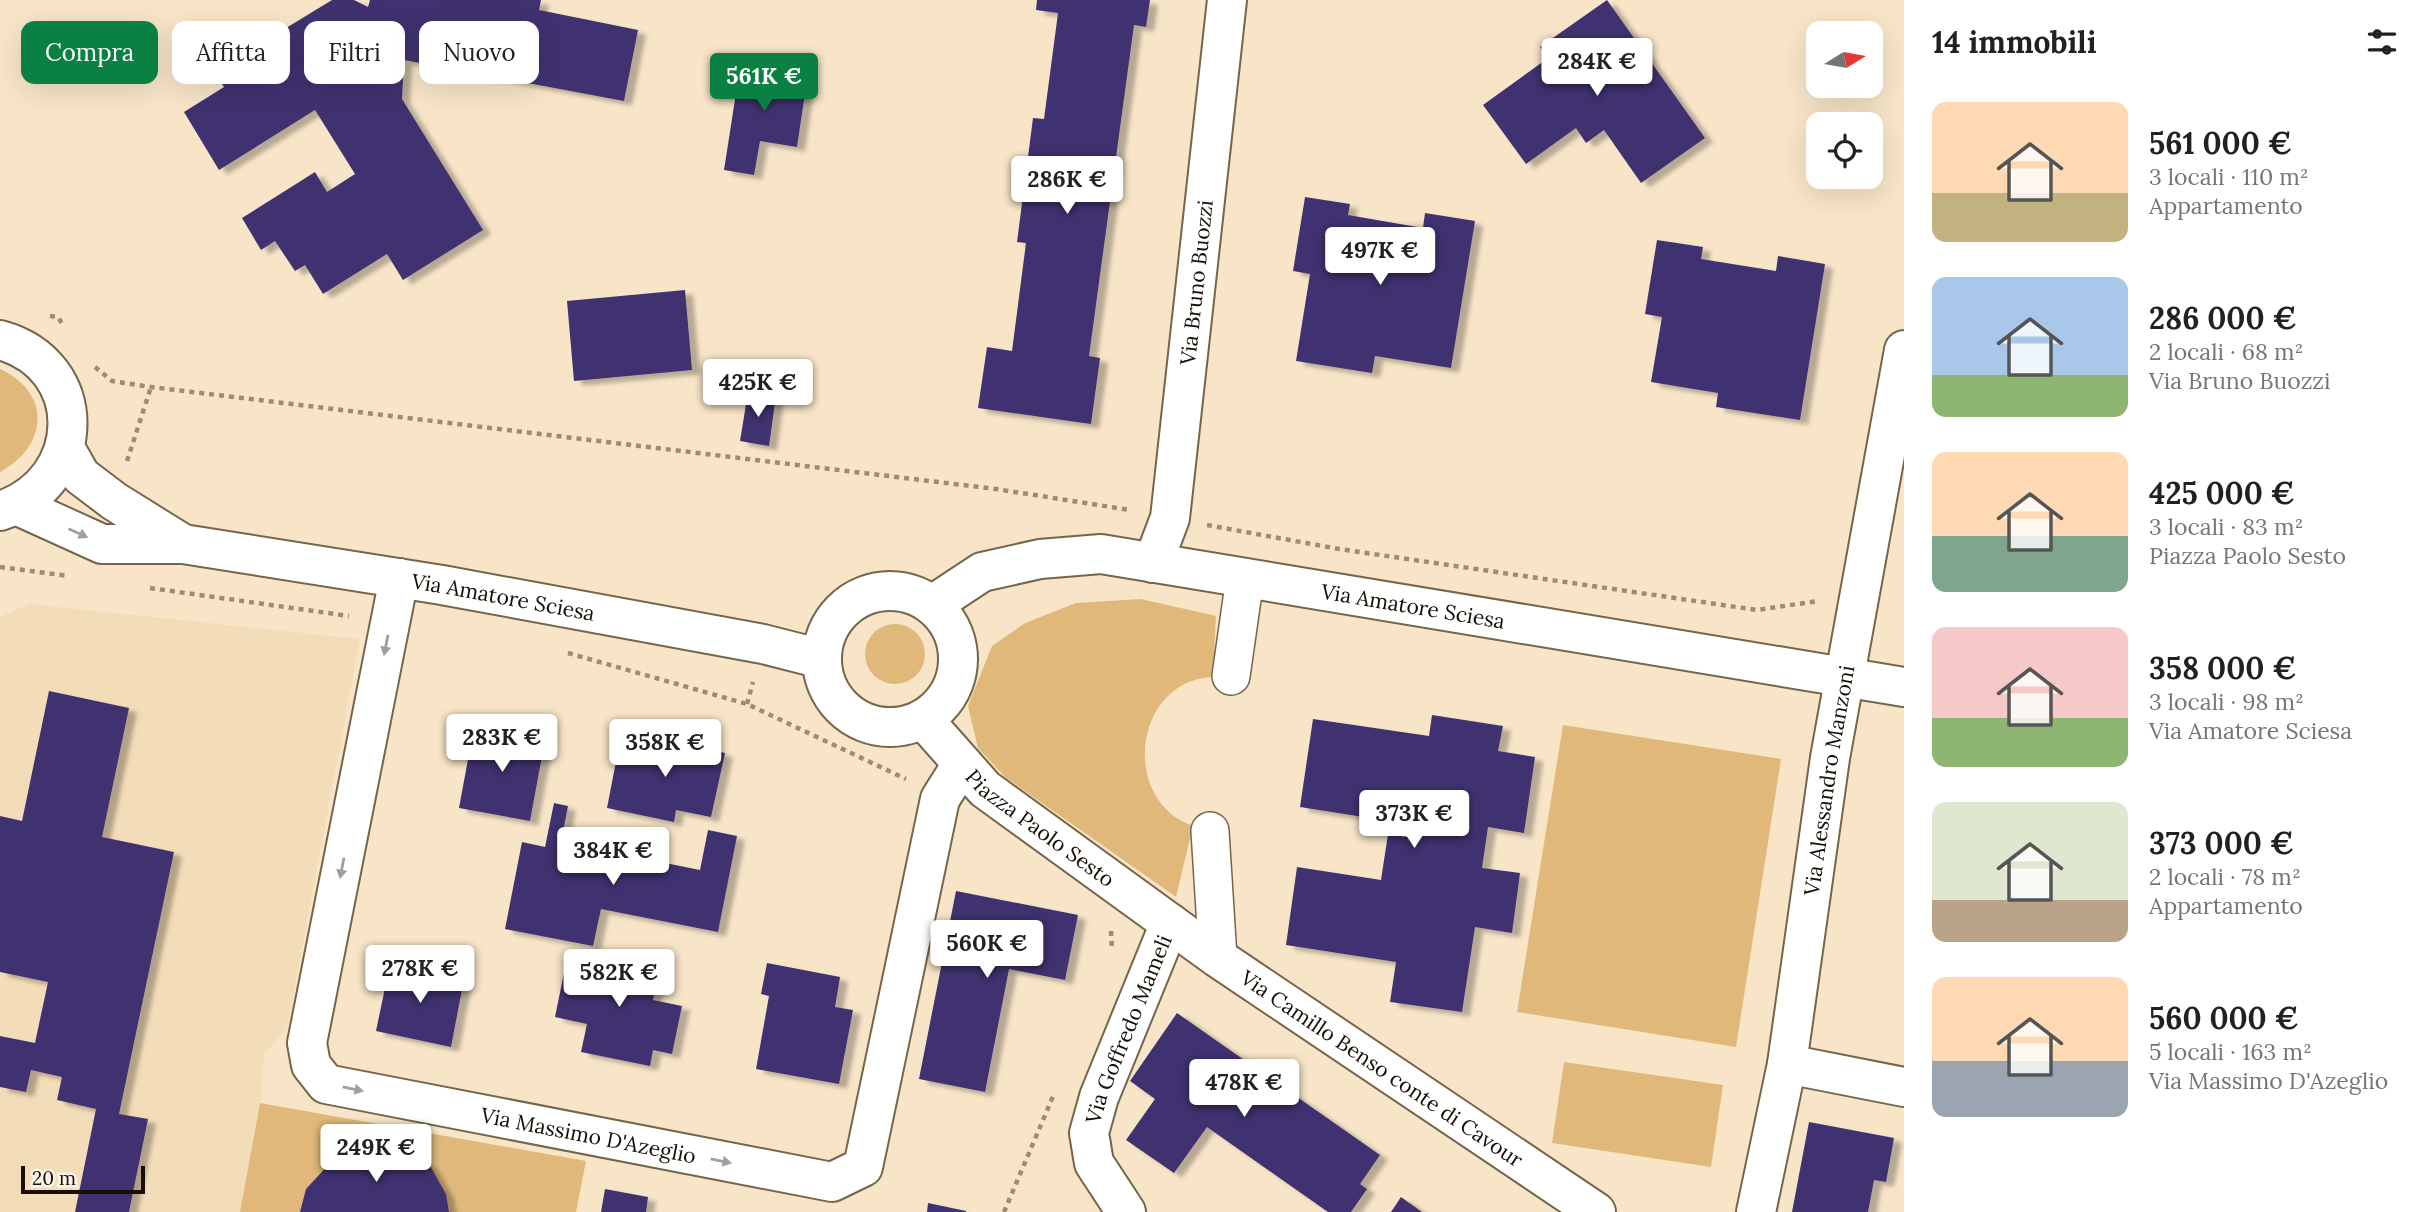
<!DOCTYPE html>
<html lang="it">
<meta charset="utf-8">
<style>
body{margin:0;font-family:Lora,serif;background:#f6f6f6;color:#202124;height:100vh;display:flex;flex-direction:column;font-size:26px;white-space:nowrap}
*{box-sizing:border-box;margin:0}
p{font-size:23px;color:#757577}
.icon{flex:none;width:38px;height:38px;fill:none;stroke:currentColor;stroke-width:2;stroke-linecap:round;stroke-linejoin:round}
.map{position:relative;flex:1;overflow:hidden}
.drawer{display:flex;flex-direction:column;background:#fff;width:525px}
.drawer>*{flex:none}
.top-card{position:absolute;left:21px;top:21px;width:665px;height:63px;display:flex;gap:14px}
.needle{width:46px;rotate:79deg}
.fabs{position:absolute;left:1806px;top:21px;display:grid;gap:14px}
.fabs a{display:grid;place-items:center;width:77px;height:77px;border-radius:14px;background:#fff;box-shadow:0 7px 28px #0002;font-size:35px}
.scale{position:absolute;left:21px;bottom:18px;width:124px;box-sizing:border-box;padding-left:7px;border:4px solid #160f06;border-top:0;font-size:19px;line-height:24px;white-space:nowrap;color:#160f06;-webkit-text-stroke:5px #fcf4e8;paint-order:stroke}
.price{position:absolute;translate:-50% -60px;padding:0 16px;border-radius:7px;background:#fff;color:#222;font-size:23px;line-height:46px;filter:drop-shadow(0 2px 4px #0008)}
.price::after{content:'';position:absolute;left:50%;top:42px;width:21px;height:16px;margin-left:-10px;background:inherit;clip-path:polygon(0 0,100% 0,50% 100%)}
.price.on{background:#0b8043;color:#fff}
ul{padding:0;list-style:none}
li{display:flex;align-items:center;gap:21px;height:175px;padding:0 28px}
li span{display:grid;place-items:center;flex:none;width:196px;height:140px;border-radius:14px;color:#555}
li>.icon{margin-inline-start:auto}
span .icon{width:84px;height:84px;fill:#fffc;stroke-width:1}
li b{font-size:30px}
h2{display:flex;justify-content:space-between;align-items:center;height:84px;padding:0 28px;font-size:30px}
.chip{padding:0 24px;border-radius:14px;background:#fff;box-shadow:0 7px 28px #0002;font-size:24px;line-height:63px}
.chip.on{background:#0b8043;color:#fff}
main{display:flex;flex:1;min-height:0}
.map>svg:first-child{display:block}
.built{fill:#f3dcb8}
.green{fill:#e0b97a}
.building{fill:#40336f;filter:url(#shadow)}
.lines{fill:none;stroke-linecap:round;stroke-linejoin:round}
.pedestrian-casing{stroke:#75654a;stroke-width:40}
.minor-casing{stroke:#75654a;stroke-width:42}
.tertiary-casing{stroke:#75654a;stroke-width:42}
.path{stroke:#9a8c78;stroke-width:4.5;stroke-dasharray:5 5;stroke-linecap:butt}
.pedestrian{stroke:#fff;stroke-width:37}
.minor{stroke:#fff;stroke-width:38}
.tertiary{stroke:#fff;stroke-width:38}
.oneway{fill:#a29f9b}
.labels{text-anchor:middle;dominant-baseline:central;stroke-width:7;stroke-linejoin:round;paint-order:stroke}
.street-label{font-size:21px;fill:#160f06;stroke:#fcf4e8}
</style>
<main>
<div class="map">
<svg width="1904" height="1212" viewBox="0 0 1904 1212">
<defs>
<filter id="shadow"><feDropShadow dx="8" dy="4.5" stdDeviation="2" flood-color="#0004"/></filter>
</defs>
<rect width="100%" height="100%" fill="#f8e5c8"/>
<path class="built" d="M 30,604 L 360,639 L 287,1028 L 264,1054 L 260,1103 L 240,1212 L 0,1212 L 0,617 Z"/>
<g class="green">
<path d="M 0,369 C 52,393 48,446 0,472 Z"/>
<path d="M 1141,599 L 1216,616 L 1213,677 C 1134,680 1119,800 1193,826 L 1176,897 L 1005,777 L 978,748 L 968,706 L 992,646 L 1025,623 L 1076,603 Z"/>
<circle cx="895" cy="654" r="30"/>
<path d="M 1563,725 L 1781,759 L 1736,1047 L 1517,1012 Z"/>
<path d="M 1564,1062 L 1723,1085 L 1711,1167 L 1552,1143 Z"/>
<path d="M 260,1103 L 586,1161 L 576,1212 L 240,1212 Z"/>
</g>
<g class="building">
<path d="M 332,0 L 354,0 L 368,7 L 370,0 L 541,0 L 539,10 L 638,30 L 624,101 L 404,60 L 402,99 L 483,230 L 403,280 L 387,254 L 323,294 L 305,265 L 295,271 L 275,241 L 261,250 L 242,218 L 315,172 L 327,192 L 355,174 L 315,110 L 219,170 L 184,112 L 224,87 L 214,72 Z"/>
<path d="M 1037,0 L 1150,0 L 1146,27 L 1134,25 L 1089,356 L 1100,358 L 1091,424 L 978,408 L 987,347 L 1012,351 L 1026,243 L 1017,242 L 1033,118 L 1044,119 L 1058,13 L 1036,10 Z"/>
<path d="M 1607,0 L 1705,138 L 1641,183 L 1604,130 L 1586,143 L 1576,128 L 1526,164 L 1483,105 L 1548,58 L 1540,47 Z"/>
<path d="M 741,61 L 808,73 L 797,147 L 760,141 L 754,175 L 724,170 Z"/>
<path d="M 1305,197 L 1350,204 L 1348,215 L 1423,228 L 1425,213 L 1475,221 L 1451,368 L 1375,356 L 1372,373 L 1296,361 L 1310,274 L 1293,271 Z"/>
<path d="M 1657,240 L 1703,247 L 1701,259 L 1776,271 L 1778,256 L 1825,264 L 1800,420 L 1716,407 L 1718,393 L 1651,382 L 1662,317 L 1645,314 Z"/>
<path d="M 685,290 L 692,370 L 574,381 L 567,301 Z"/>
<path d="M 748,392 L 776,396 L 769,446 L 740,441 Z"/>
<path d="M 49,691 L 129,708 L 102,837 L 174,852 L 119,1114 L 148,1119 L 129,1212 L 75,1212 L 96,1109 L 57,1100 L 62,1077 L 31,1070 L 26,1092 L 0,1087 L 0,1036 L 35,1043 L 48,982 L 0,972 L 0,816 L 22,821 Z"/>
<path d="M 1432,715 L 1503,726 L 1498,751 L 1535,757 L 1524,833 L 1488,827 L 1482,868 L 1520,873 L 1512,933 L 1475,927 L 1462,1012 L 1390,1002 L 1396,962 L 1286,945 L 1297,867 L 1381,880 L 1388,834 L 1419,839 L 1421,826 L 1300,807 L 1313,719 L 1429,736 Z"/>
<path d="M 474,727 L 545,740 L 530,821 L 459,808 Z"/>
<path d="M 636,734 L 725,753 L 711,817 L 676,810 L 674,822 L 607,808 L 619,746 L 633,749 Z"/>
<path d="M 554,803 L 568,806 L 561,842 L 700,870 L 708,830 L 737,836 L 718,932 L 601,909 L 593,946 L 505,929 L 522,842 L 545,847 Z"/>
<path d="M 956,891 L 1078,915 L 1065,980 L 1009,969 L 985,1092 L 919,1079 Z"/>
<path d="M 602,952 L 660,965 L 653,1000 L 682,1006 L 672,1054 L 653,1050 L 650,1066 L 581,1052 L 587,1024 L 555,1017 L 566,963 L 597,970 Z"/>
<path d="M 767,963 L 840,977 L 835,1007 L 853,1010 L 839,1084 L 756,1069 L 769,996 L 761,994 Z"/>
<path d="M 390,964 L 464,979 L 451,1047 L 376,1031 Z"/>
<path d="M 1177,1013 L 1380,1155 L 1360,1184 L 1367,1189 L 1351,1212 L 1328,1212 L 1207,1127 L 1174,1173 L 1126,1140 L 1155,1099 L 1130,1081 Z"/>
<path d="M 1809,1122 L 1894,1138 L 1886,1182 L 1874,1180 L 1868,1212 L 1792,1212 Z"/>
<path d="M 370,1144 L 405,1149 L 429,1164 L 446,1194 L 449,1212 L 300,1212 L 306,1189 L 343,1149 Z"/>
<path d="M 605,1189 L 648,1197 L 646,1212 L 601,1212 Z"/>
<path d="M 1401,1197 L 1422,1212 L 1391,1212 Z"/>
<path d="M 928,1203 L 966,1211 L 966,1212 L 927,1212 Z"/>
</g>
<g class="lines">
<g class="pedestrian-casing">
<g id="pedestrian">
<path d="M 1231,676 L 1245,578"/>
<path d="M 1210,831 L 1218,958"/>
</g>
</g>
<g class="minor-casing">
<g id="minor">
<path id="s1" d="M 1153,563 L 1170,518 L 1227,0"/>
<path id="s2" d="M 399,578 L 307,1043 L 311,1065 L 326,1084 L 832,1182 L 863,1167 L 940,799 L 962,764"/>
<path id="s3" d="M 923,719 L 985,789 L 1218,958 L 1596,1212"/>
<path d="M 1787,1064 L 1904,1087"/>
<path id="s4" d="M 1126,1212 L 1094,1163 L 1089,1133 L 1099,1097 L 1170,923"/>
<path id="s5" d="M 1756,1212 L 1787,1064 L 1830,758 L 1904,350"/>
</g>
</g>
<g class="tertiary-casing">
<g id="tertiary">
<path d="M 0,340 C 91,365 89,482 0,511"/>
<path d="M 65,448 L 81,476 L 114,501 L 183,544"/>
<path id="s6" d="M 16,505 L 102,544 L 183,544 L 442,585 L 763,644 L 822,659"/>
<circle cx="890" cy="659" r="68"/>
<path id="s7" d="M 932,605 L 982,572 L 1040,559 L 1101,554 L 1904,687"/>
</g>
</g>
<g class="path">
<path d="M 50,316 L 58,317 L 64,327"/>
<path d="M 95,367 L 112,381 L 151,387 L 996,489 L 1130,510"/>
<path d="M 127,461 L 151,387"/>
<path d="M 1207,525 L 1339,549 L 1757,610 L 1818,601"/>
<path d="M 0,567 L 69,576"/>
<path d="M 150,588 L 349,616"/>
<path d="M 568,653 L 747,704 L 906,779"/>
<path d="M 747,704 L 753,682"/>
<path d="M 1111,931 L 1112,950"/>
<path d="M 1004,1212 L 1054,1094"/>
</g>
<use href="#pedestrian" class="pedestrian"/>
<use href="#minor" class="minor"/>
<use href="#tertiary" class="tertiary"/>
</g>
<defs><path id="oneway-solid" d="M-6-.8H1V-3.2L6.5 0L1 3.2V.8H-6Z" transform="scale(1.75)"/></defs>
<g class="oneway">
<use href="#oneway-solid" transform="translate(78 533) rotate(24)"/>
<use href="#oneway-solid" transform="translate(386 645) rotate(101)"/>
<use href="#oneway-solid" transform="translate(342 868) rotate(101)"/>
<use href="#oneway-solid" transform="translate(353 1089) rotate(11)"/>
<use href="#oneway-solid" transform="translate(721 1161) rotate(11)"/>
</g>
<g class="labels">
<g class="street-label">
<text stroke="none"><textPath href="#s1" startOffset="285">Via Bruno Buozzi</textPath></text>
<text stroke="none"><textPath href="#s6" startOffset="500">Via Amatore Sciesa</textPath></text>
<text stroke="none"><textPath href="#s7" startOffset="497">Via Amatore Sciesa</textPath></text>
<text stroke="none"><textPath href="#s5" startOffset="438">Via Alessandro Manzoni</textPath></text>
<text stroke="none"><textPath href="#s3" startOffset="161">Piazza Paolo Sesto</textPath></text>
<text stroke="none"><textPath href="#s4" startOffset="200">Via Goffredo Mameli</textPath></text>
<text stroke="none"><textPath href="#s3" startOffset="579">Via Camillo Benso conte di Cavour</textPath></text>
<text stroke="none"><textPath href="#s2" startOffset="788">Via Massimo D'Azeglio</textPath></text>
</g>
</g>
</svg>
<div class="fabs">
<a><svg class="needle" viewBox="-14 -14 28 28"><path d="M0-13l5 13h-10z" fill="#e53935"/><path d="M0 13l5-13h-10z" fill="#757577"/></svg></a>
<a><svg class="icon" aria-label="locate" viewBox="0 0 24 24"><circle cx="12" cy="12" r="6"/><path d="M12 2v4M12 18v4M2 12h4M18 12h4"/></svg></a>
</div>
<div class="scale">20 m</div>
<b class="price" style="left:1597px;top:98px">284K €</b>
<b class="price on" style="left:764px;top:113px">561K €</b>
<b class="price" style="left:1067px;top:216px">286K €</b>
<b class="price" style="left:1380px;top:287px">497K €</b>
<b class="price" style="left:758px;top:419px">425K €</b>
<b class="price" style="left:502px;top:774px">283K €</b>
<b class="price" style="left:665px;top:779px">358K €</b>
<b class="price" style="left:1414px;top:850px">373K €</b>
<b class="price" style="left:613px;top:887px">384K €</b>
<b class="price" style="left:987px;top:980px">560K €</b>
<b class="price" style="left:420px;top:1005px">278K €</b>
<b class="price" style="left:619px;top:1009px">582K €</b>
<b class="price" style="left:1244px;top:1119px">478K €</b>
<b class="price" style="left:376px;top:1184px">249K €</b>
<div class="top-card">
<a class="chip on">Compra</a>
<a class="chip">Affitta</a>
<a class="chip">Filtri</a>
<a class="chip">Nuovo</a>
</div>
</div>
<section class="drawer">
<h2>14 immobili<svg class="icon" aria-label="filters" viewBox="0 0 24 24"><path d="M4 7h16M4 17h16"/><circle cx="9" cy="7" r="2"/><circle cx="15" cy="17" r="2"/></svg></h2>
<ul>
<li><span style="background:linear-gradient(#ffd9b3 65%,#c2b280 0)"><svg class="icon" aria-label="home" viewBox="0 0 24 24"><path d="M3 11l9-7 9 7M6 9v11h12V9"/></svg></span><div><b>561 000 €</b><p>3 locali · 110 m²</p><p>Appartamento</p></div></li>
<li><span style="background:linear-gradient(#a9c7e8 70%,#8fb573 0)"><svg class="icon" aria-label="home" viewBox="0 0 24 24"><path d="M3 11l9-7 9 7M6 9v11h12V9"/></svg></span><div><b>286 000 €</b><p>2 locali · 68 m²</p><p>Via Bruno Buozzi</p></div></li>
<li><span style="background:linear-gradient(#ffd9b3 60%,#7fa58c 0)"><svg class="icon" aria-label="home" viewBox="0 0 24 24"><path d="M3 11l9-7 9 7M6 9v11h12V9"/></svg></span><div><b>425 000 €</b><p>3 locali · 83 m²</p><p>Piazza Paolo Sesto</p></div></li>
<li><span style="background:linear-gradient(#f6c9c9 65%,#8fb573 0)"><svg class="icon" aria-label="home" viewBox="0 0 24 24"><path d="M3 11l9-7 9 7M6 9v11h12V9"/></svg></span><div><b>358 000 €</b><p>3 locali · 98 m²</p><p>Via Amatore Sciesa</p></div></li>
<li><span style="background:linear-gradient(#dfe7d0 70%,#b9a48a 0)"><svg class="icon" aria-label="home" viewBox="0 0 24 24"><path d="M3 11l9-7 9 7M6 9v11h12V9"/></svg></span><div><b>373 000 €</b><p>2 locali · 78 m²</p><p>Appartamento</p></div></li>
<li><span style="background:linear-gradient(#ffd9b3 60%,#9aa5b1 0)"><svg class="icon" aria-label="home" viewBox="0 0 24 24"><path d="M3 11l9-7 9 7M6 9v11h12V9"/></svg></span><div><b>560 000 €</b><p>5 locali · 163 m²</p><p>Via Massimo D'Azeglio</p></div></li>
</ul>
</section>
</main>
